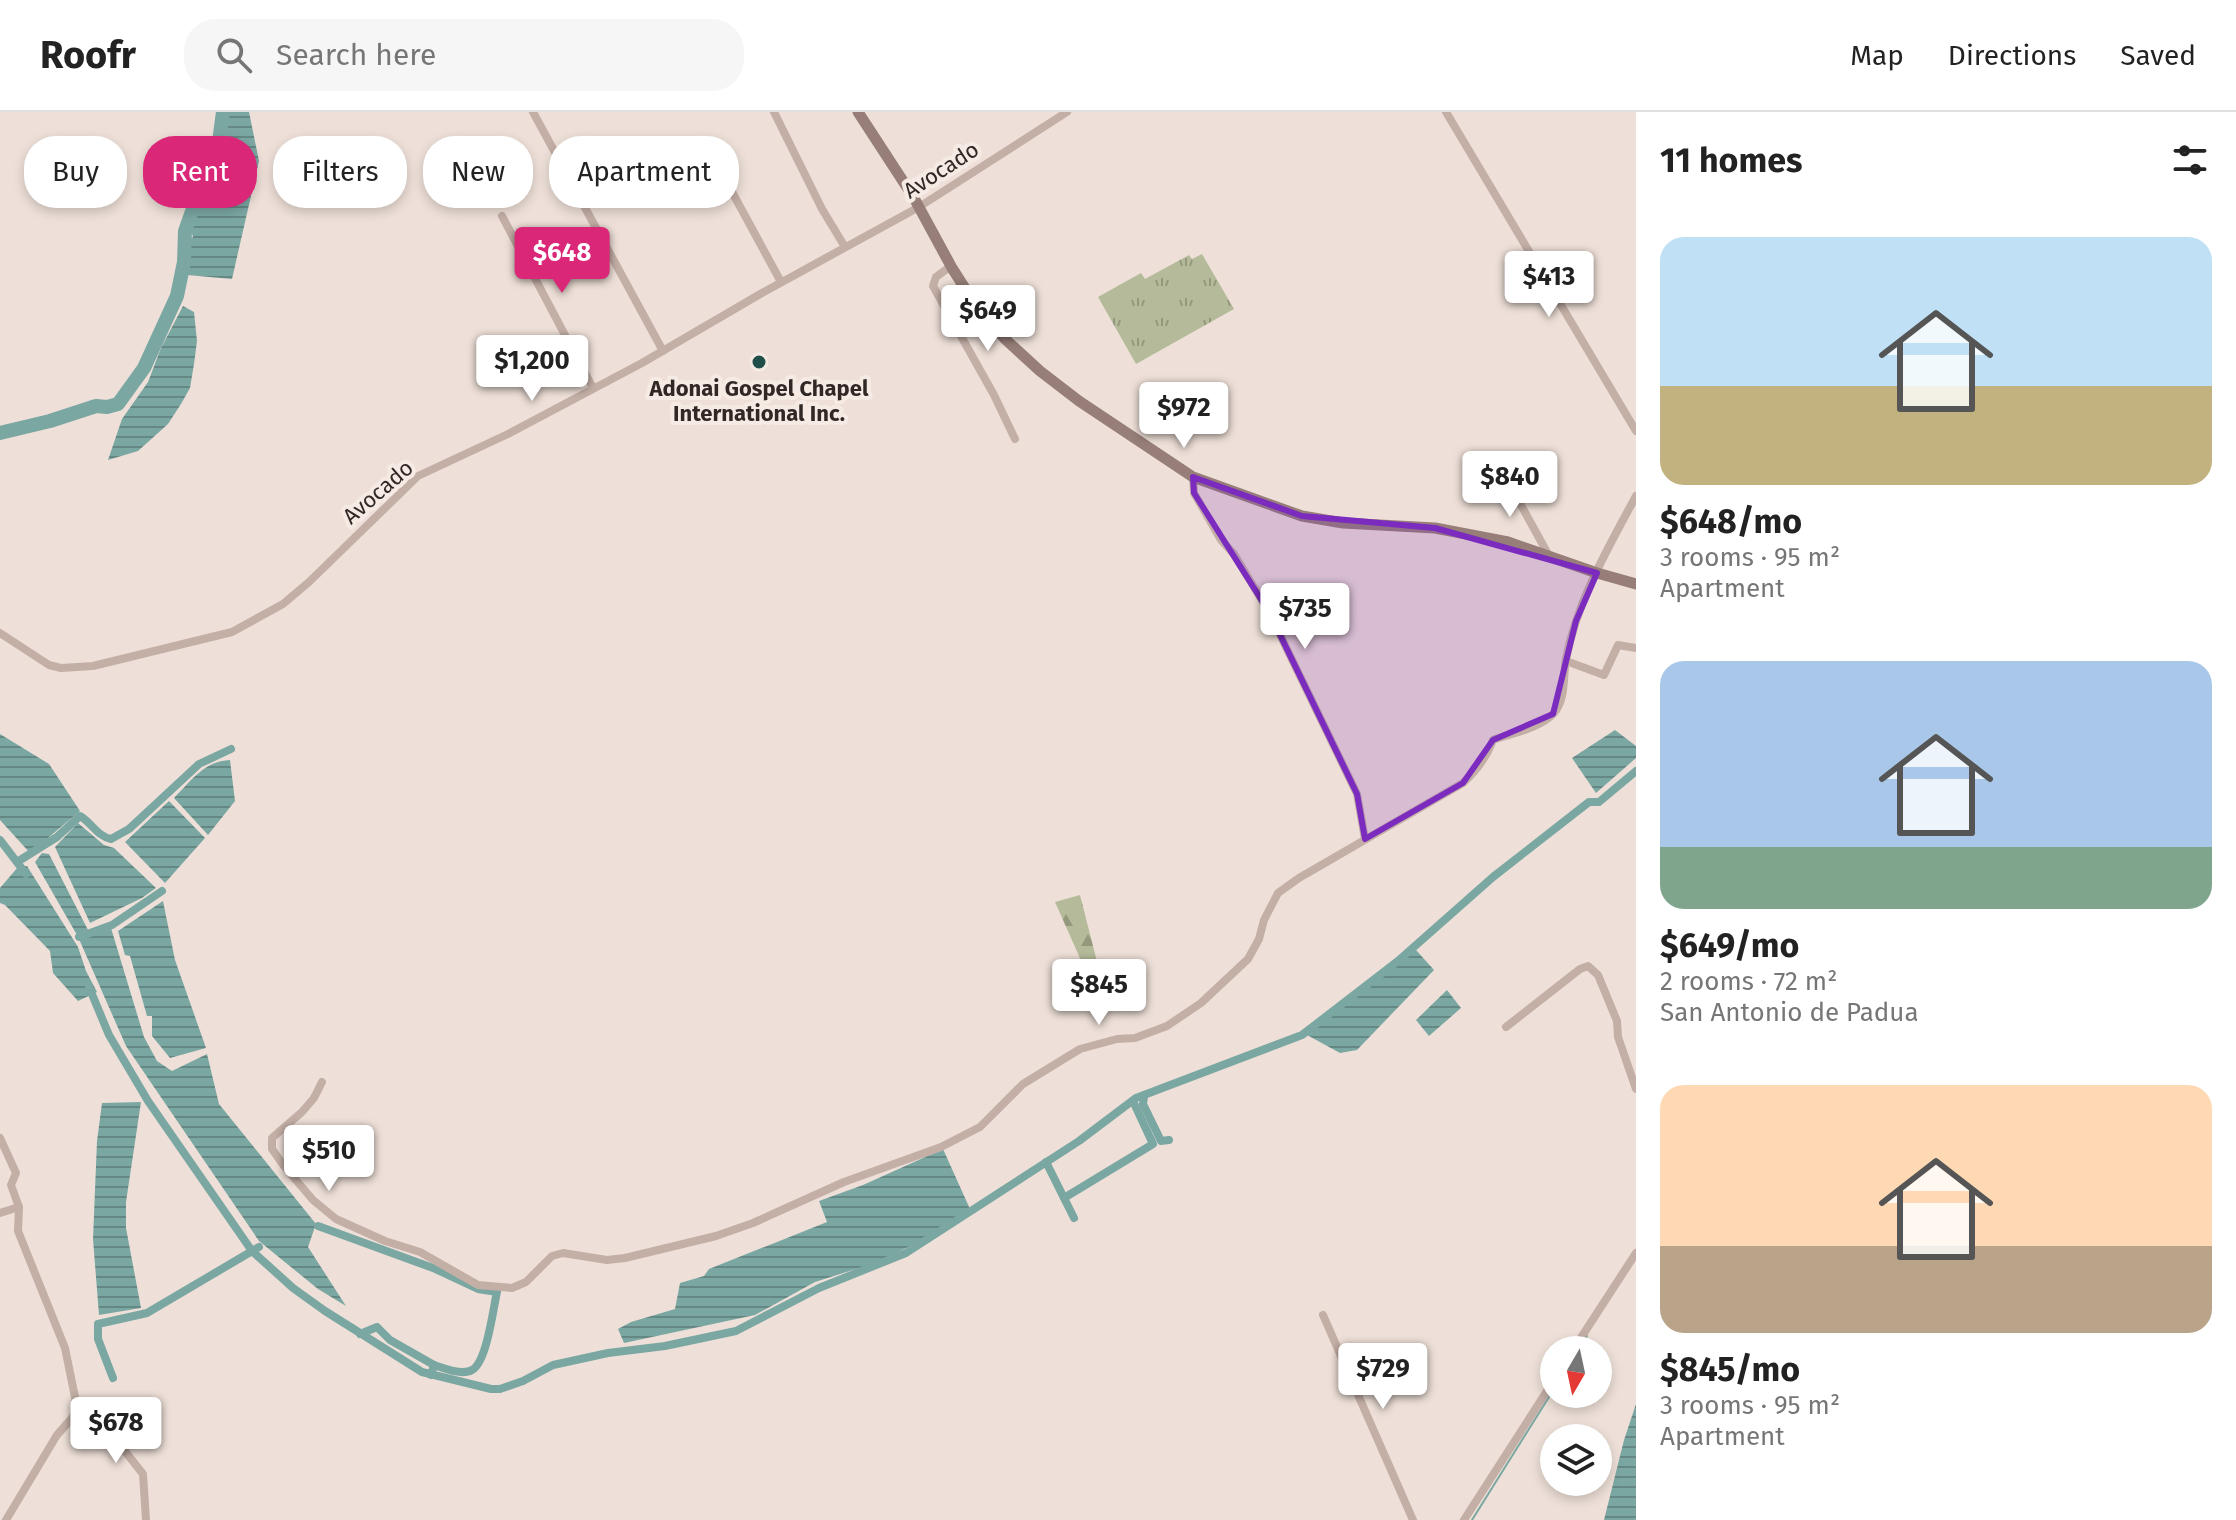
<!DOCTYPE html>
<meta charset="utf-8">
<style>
body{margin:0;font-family:"Fira Sans",sans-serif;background:#f6f6f6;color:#222;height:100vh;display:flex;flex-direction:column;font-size:30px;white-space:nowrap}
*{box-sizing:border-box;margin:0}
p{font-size:26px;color:#767676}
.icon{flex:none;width:44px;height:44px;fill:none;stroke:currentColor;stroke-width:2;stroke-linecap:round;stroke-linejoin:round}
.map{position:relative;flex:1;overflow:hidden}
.side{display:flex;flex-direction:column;background:#fff;width:600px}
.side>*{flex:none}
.guide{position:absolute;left:24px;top:24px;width:760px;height:72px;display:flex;gap:16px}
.needle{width:52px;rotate:189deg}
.buttons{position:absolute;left:1540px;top:1224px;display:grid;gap:16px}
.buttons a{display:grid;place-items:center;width:72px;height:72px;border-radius:50%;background:#fff;box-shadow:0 4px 12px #0003;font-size:40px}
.price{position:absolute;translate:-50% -68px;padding:0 18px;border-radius:8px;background:#fff;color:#222;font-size:26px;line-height:52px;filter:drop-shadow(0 2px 4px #0008)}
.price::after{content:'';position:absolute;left:50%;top:48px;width:24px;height:18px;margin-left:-12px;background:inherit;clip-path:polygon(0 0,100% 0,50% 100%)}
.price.current{background:#db2777;color:#fff}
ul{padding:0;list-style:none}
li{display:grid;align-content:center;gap:16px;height:424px;padding:0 24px}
li span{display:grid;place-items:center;height:248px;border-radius:24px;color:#555}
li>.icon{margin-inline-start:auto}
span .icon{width:144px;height:144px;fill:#fffc;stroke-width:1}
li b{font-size:34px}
h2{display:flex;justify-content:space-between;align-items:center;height:96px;padding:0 24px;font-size:34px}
.chip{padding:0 28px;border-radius:32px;background:#fff;box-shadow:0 4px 12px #0003;font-size:28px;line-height:72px}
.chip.current{background:#db2777;color:#fff}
header{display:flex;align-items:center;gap:48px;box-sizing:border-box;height:112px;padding:0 40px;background:#fff;border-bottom:2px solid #e0e0e0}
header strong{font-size:38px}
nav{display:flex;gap:44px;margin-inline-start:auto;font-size:28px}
.search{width:560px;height:72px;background:#f6f6f6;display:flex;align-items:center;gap:20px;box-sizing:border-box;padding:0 28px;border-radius:32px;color:#767676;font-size:30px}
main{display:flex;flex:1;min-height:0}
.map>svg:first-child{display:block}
.grass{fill:url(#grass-tufts)}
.forest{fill:url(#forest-firs)}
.water{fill:url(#water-rules)}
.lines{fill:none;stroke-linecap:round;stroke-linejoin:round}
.stream{stroke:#7ba7a2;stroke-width:2}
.canal{stroke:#7ba7a2;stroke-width:8}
.river{stroke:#7ba7a2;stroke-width:14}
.street{stroke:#c4afa6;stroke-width:8}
.secondary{stroke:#977e78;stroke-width:11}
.marked{fill:#7b2cbf;fill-opacity:0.2;stroke:#7b2cbf;stroke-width:6;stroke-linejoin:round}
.poi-dot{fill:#204e49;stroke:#f6ebe4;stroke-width:3}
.labels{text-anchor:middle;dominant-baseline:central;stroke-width:8;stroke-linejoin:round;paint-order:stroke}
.street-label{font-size:22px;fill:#312826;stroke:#f6ebe4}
.poi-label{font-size:22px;font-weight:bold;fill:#312826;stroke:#f6ebe4}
</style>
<header>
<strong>Roofr</strong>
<div class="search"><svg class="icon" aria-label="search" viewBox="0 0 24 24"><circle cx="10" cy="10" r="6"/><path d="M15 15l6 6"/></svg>Search here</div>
<nav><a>Map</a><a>Directions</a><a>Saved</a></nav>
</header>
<main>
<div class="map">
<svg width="1636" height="1408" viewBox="0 0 1636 1408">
<defs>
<pattern id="grass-tufts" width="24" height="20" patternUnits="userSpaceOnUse" patternTransform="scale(2)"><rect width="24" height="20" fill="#b5bb9a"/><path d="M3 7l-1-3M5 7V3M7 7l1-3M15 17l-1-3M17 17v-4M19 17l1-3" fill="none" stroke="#94987d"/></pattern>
<pattern id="forest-firs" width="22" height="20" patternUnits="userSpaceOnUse" patternTransform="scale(2)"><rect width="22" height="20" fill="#b5bb9a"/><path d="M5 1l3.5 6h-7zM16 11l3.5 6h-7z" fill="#94987d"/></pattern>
<pattern id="water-rules" width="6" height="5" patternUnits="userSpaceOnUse" patternTransform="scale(2)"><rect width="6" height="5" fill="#7ba7a2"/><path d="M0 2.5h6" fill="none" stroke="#658884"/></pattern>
</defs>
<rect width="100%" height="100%" fill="#eee0d8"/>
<path class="grass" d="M 1202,142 L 1234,197 L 1136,252 L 1098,185 L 1141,161 L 1145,167 L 1189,143 L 1192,147 Z"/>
<path class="forest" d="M 1080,783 L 1104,877 L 1095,880 L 1055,790 Z"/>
<g class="water">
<path d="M 226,0 L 249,0 L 259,49 L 232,167 L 187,163 L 188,130 L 193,125 L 189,112 L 198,94 L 201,82 L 217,59 L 224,39 Z"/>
<path d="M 183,194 L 194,200 L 197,229 L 194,252 L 190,276 L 181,292 L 168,312 L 138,339 L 108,348 L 122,307 L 148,270 L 161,236 Z"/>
<path d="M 1615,618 L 1636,634 L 1636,646 L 1596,681 L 1572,646 Z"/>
<path d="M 0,622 L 49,652 L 80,699 L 30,741 L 0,708 Z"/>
<path d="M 230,648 L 235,689 L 208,723 L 174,686 C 191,669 204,649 230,648 Z"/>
<path d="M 169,689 L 205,726 L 165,771 L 125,730 Z"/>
<path d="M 78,711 L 104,733 L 114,736 L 156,776 L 142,786 L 90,811 L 55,735 Z"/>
<path d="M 42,741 L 49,742 L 88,818 L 77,823 L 35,750 Z"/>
<path d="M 27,754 L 78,835 L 86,859 L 97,880 L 78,889 L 53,861 L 50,839 L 5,793 L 0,791 L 0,776 L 18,755 Z"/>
<path d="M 163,789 L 175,848 L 206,936 L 170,946 L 152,924 L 152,904 L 147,904 L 130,844 L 125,843 L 118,819 Z"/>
<path d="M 111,816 L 144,925 L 157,949 L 172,959 L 207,942 L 219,992 L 316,1112 L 308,1135 L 346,1194 L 318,1177 L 259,1129 L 126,934 L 79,827 Z"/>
<path d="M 1416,838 L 1434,858 L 1357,938 L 1340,941 L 1307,923 Z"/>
<path d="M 1447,878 L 1461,896 L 1429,924 L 1416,908 Z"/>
<path d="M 141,990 L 126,1090 L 126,1116 L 141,1196 L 99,1203 L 93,1127 L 97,1029 L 102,991 Z"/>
<path d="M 943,1037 L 970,1097 L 910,1134 L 881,1149 L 815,1170 L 755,1203 L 624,1231 L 618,1217 L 631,1210 L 675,1197 L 680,1171 L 704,1164 L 709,1157 L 827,1110 L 819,1089 L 863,1073 Z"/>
<path d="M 1636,1292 L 1636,1408 L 1604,1408 L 1624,1328 Z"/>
</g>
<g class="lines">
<g class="stream">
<path d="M 1578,1238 L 1587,1224"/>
<path d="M 1472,1408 L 1554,1277"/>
</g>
<g class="canal">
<path d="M 0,728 L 26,762"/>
<path d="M 17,750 L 57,725 L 80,704 C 92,711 97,724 111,727 L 129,717 L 199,652 L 231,637"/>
<path d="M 79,825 L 112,813 L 162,779"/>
<path d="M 89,875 L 109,923 L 148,989 L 252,1139 L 293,1176 L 325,1199 L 422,1260 L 491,1277 L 500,1277 L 523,1269 L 553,1253 L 608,1241 L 665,1234 L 736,1219 L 819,1176 L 906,1141 L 1079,1029 L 1136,986 L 1302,923 L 1398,849 L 1493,765 L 1589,690 L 1599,690 L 1636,659"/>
<path d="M 1144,984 L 1143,992 L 1161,1029 L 1169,1028"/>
<path d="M 1046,1050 L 1074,1106"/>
<path d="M 1064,1086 L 1153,1032 L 1133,989"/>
<path d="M 318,1114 L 433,1156 L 478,1177 L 497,1180 C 493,1197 487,1250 472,1258 C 462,1264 443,1256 434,1253 L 431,1263"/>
<path d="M 360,1222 L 377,1215 L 390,1228 L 434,1253"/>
<path d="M 113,1266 L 98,1227 L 98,1212 L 147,1201 L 259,1135"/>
</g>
<path class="river" d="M 0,321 L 50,309 L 96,294 L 107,295 L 118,292 L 144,256 L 177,184 L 184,150 L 185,119 L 202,71 L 212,58 L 218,37 L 223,0"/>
<g class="street">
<path d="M 533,0 L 663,239"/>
<path d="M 774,0 L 822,97 L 845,135"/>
<path d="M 1446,0 L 1636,319"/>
<path d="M 679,52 L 715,64 L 731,78 L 781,170"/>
<path d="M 502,104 L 593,276"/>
<path d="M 951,154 L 936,165 L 933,174 L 994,283 L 1015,327"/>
<path d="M 1499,353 L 1549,444"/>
<path d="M 1193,365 L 1194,381 L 1221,428 L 1234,442 L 1269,500 L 1357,682 L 1365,727"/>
<path d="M 0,521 L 49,553 L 61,556 L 93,554 L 232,520 L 283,492 L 309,470 L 418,364 L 508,322 L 642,251 L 762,181 L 919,95 L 1067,0"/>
<path d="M 1566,549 L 1604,563 L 1618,533 L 1636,536"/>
<path d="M 1506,915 L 1580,857 L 1588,854 L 1598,863 L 1617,909 L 1618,925 L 1636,977"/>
<path d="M 322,970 L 314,986 L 302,1000 L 272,1026 L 272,1037 L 284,1054 L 313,1088 L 336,1107 L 385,1129 L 420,1140 L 478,1173 L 512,1176 L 526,1170 L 552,1144 L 563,1141 L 607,1148 L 625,1146 L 716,1124 L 753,1111 L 844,1070 L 941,1035 L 980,1015 L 1023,972 L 1080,937 L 1117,927 L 1135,926 L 1167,914 L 1201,891 L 1248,847 L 1259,827 L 1264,808 L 1278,781 L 1299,766 L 1463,671 C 1476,659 1487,645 1493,628 C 1512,621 1539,617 1554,601 C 1566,587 1563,565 1566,547 C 1577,489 1608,436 1636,384"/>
<path d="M 0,1026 L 16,1061 L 11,1073 L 19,1095 L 18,1119 L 65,1236 L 77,1295 L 73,1305 L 57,1323 L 6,1408"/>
<path d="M 0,1101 L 19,1095"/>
<path d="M 1323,1203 L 1413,1408"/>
<path d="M 1573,1238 L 1636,1141"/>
<path d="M 73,1305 L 109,1319 L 143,1362 L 146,1408"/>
<path d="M 1464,1408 L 1554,1268"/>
</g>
<path class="secondary" d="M 858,0 L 914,86 L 952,156 L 973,189 L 1005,227 L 1040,259 L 1079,289 L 1193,365 L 1302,404 L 1343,411 L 1435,416 L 1508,430 L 1597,461 L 1636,472"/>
</g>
<path class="marked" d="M 1193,365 L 1302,404 L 1435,416 L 1597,461 L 1576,509 L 1553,602 L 1493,628 L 1463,671 L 1365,727 L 1357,682 L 1269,500 L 1194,381 Z"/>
<circle class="poi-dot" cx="759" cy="250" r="8"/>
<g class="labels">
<g class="street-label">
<text transform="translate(941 58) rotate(-33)">Avocado</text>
<text transform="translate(378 380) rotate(-41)">Avocado</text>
</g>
<g class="poi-label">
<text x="759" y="276">Adonai Gospel Chapel<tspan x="759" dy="25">International Inc.</tspan></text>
</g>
</g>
</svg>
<div class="buttons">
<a><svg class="needle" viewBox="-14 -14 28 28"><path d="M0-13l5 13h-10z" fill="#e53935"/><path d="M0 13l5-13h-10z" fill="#767676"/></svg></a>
<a><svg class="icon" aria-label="layers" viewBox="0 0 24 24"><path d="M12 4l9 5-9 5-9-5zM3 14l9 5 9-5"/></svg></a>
</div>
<b class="price current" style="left:562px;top:183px">$648</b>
<b class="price" style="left:1549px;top:207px">$413</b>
<b class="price" style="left:988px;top:241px">$649</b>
<b class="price" style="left:532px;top:291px">$1,200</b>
<b class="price" style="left:1184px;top:338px">$972</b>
<b class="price" style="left:1510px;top:407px">$840</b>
<b class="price" style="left:1305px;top:539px">$735</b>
<b class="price" style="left:1099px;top:915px">$845</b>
<b class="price" style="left:329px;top:1081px">$510</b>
<b class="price" style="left:1383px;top:1299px">$729</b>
<b class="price" style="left:116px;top:1353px">$678</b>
<div class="guide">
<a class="chip">Buy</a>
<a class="chip current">Rent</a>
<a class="chip">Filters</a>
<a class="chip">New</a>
<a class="chip">Apartment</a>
</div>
</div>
<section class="side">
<h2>11 homes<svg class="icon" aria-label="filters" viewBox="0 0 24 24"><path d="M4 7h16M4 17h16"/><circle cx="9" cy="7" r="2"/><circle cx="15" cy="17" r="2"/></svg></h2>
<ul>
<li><span style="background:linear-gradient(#bfe0f5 60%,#c2b280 0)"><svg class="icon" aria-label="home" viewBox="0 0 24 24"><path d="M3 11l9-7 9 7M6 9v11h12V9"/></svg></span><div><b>$648/mo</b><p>3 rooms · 95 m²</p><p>Apartment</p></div></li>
<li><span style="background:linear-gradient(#a9c7e8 75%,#7fa58c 0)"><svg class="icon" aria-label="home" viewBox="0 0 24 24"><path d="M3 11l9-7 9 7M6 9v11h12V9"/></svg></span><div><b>$649/mo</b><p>2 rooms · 72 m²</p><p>San Antonio de Padua</p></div></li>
<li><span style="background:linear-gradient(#ffd9b3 65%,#b9a48a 0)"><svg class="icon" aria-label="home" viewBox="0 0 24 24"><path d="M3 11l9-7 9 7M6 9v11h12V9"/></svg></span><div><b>$845/mo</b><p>3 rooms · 95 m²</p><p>Apartment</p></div></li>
</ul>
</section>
</main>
